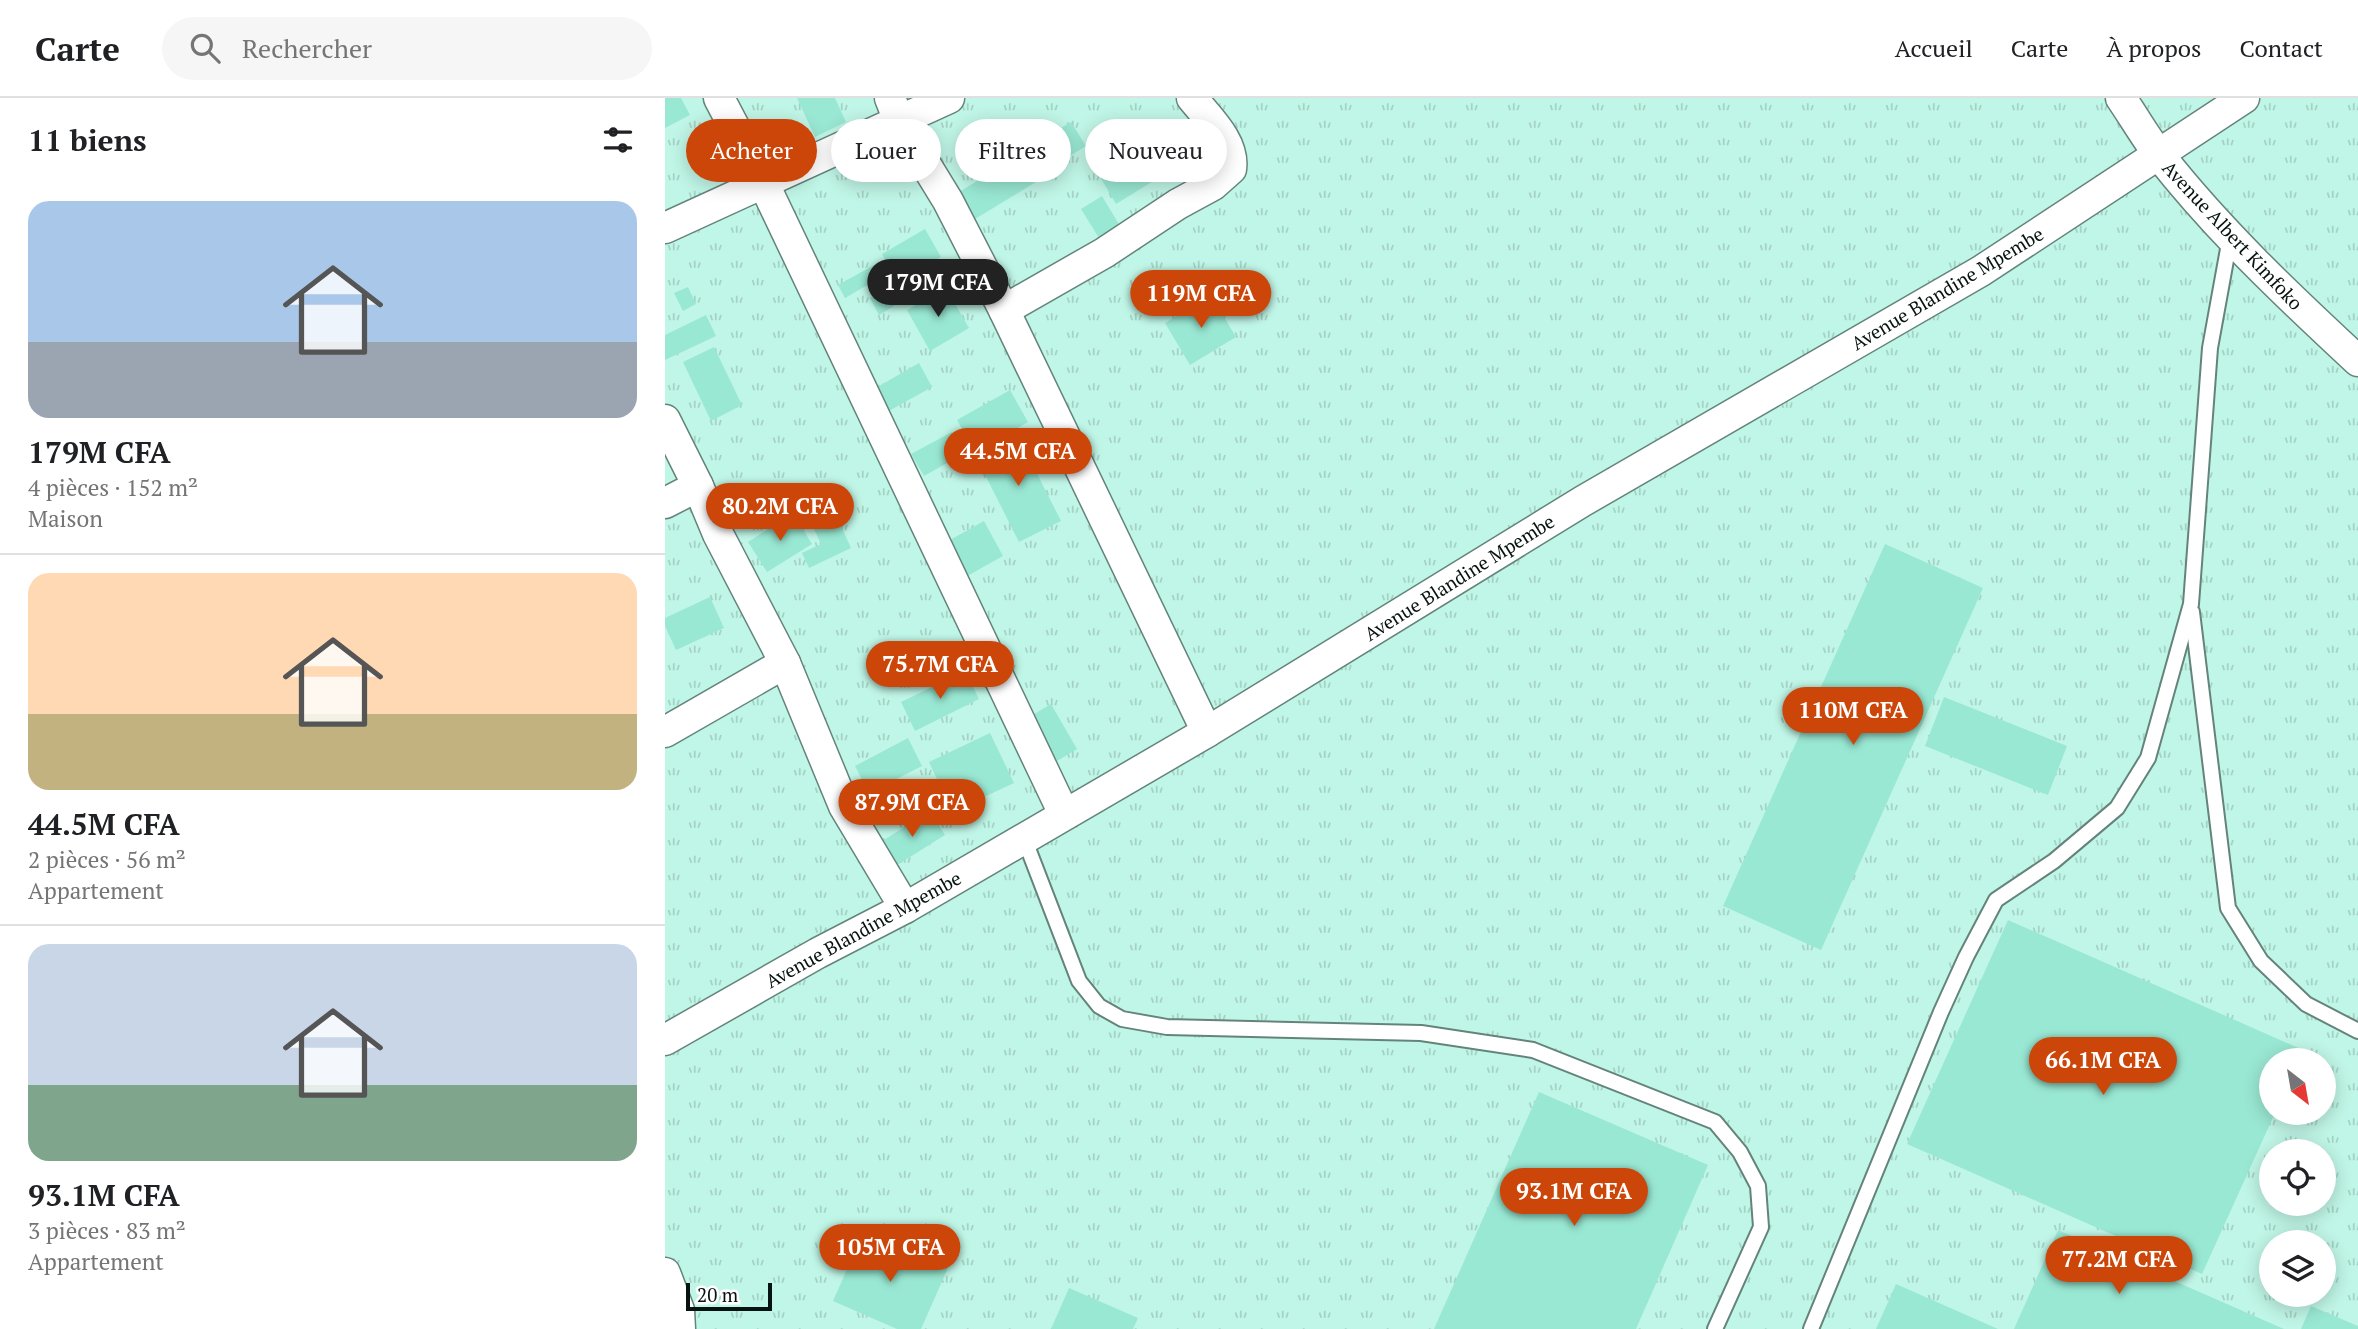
<!DOCTYPE html>
<html lang="fr">
<meta charset="utf-8">
<style>
body{margin:0;font-family:"PT Serif",serif;background:#f6f6f6;color:#202124;height:100vh;display:flex;flex-direction:column;font-size:26px;white-space:nowrap}
*{box-sizing:border-box;margin:0}
p{font-size:23px;color:#757577}
.icon{flex:none;width:38px;height:38px;fill:none;stroke:currentColor;stroke-width:2;stroke-linecap:round;stroke-linejoin:round}
.map{position:relative;flex:1;overflow:hidden}
.drawer{display:flex;flex-direction:column;background:#fff;width:665px}
.drawer>*{flex:none}
.banner{position:absolute;left:21px;top:21px;width:665px;height:63px;display:flex;gap:14px}
.needle{width:46px;rotate:149deg}
.tools{position:absolute;left:1594px;top:950px;display:grid;gap:14px}
.tools a{display:grid;place-items:center;width:77px;height:77px;border-radius:50%;background:#fff;box-shadow:0 4px 18px #0003;font-size:35px}
.scale{position:absolute;left:21px;bottom:18px;width:86px;box-sizing:border-box;padding-left:7px;border:4px solid #071310;border-top:0;font-size:19px;line-height:24px;white-space:nowrap;color:#071310;-webkit-text-stroke:5px #fff;paint-order:stroke}
.price{position:absolute;translate:-50% -60px;padding:0 16px;border-radius:24px;background:#cc4609;color:#fff;font-size:23px;line-height:46px;filter:drop-shadow(0 2px 4px #0008)}
.price::after{content:'';position:absolute;left:50%;top:42px;width:21px;height:16px;margin-left:-10px;background:inherit;clip-path:polygon(0 0,100% 0,50% 100%)}
.price.selected{background:#222;color:#fff}
ul{padding:0;list-style:none}
li{display:grid;align-content:center;gap:14px;height:371px;padding:0 28px}
li+li{border-top:2px solid #e0e0e0}
li span{display:grid;place-items:center;height:217px;border-radius:21px;color:#555}
li>.icon{margin-inline-start:auto}
span .icon{width:126px;height:126px;fill:#fffc;stroke-width:1}
li b{font-size:30px}
h2{display:flex;justify-content:space-between;align-items:center;height:84px;padding:0 28px;font-size:30px}
.chip{padding:0 24px;border-radius:32px;background:#fff;box-shadow:0 4px 18px #0003;font-size:24px;line-height:63px}
.chip.selected{background:#cc4609;color:#fff}
header{display:flex;align-items:center;gap:42px;box-sizing:border-box;height:98px;padding:0 35px;background:#fff;border-bottom:2px solid #e0e0e0}
header strong{font-size:33px}
nav{display:flex;gap:38px;margin-inline-start:auto;font-size:24px}
.search{width:490px;height:63px;background:#f6f6f6;display:flex;align-items:center;gap:18px;box-sizing:border-box;padding:0 24px;border-radius:38px;color:#757577;font-size:26px}
main{display:flex;flex:1;min-height:0}
.map>svg:first-child{display:block}
.grass{fill:url(#grass-tufts);fill-rule:evenodd}
.building{fill:#99e8d3}
.lines{fill:none;stroke-linecap:round;stroke-linejoin:round}
.lane-casing{stroke:#64847b;stroke-width:18}
.street-casing{stroke:#64847b;stroke-width:33}
.lane{stroke:#fff;stroke-width:14}
.street{stroke:#fff;stroke-width:30}
.labels{text-anchor:middle;dominant-baseline:central;stroke-width:5;stroke-linejoin:round;paint-order:stroke}
.street-label{font-size:19px;fill:#071310;stroke:#fff}
</style>
<header>
<strong>Carte</strong>
<div class="search"><svg class="icon" aria-label="search" viewBox="0 0 24 24"><circle cx="10" cy="10" r="6"/><path d="M15 15l6 6"/></svg>Rechercher</div>
<nav><a>Accueil</a><a>Carte</a><a>À propos</a><a>Contact</a></nav>
</header>
<main>
<section class="drawer">
<h2>11 biens<svg class="icon" aria-label="filters" viewBox="0 0 24 24"><path d="M4 7h16M4 17h16"/><circle cx="9" cy="7" r="2"/><circle cx="15" cy="17" r="2"/></svg></h2>
<ul>
<li><span style="background:linear-gradient(#a9c7e8 65%,#9aa5b1 0)"><svg class="icon" aria-label="home" viewBox="0 0 24 24"><path d="M3 11l9-7 9 7M6 9v11h12V9"/></svg></span><div><b>179M CFA</b><p>4 pièces · 152 m²</p><p>Maison</p></div></li>
<li><span style="background:linear-gradient(#ffd9b3 65%,#c2b280 0)"><svg class="icon" aria-label="home" viewBox="0 0 24 24"><path d="M3 11l9-7 9 7M6 9v11h12V9"/></svg></span><div><b>44.5M CFA</b><p>2 pièces · 56 m²</p><p>Appartement</p></div></li>
<li><span style="background:linear-gradient(#c9d6e8 65%,#7fa58c 0)"><svg class="icon" aria-label="home" viewBox="0 0 24 24"><path d="M3 11l9-7 9 7M6 9v11h12V9"/></svg></span><div><b>93.1M CFA</b><p>3 pièces · 83 m²</p><p>Appartement</p></div></li>
</ul>
</section>
<div class="map">
<svg width="1693" height="1231" viewBox="0 0 1693 1231">
<defs>
<pattern id="grass-tufts" width="24" height="20" patternUnits="userSpaceOnUse" patternTransform="scale(1.75)"><rect width="24" height="20" fill="#c0f6e7"/><path d="M3 7l-1-3M5 7V3M7 7l1-3M15 17l-1-3M17 17v-4M19 17l1-3" fill="none" stroke="#a4d2c5"/></pattern>
</defs>
<rect width="100%" height="100%" fill="#e9fdf7"/>
<path class="grass" d="M 0,0 L 1693,0 L 1693,1231 L 0,1231 ZM 1606,962 L 1659,962 L 1659,1015 L 1606,1015 ZM 1606,1054 L 1659,1054 L 1659,1106 L 1606,1106 ZM 1606,1144 L 1659,1144 L 1659,1197 L 1606,1197 Z"/>
<g class="building">
<path d="M 0,0 L 16,0 L 25,17 L 0,30 Z"/>
<path d="M 132,0 L 170,0 L 181,24 L 150,39 Z"/>
<path d="M 406,24 L 421,48 L 378,74 L 363,50 Z"/>
<path d="M 487,25 L 513,68 L 451,106 L 425,62 Z"/>
<path d="M 355,57 L 371,84 L 310,121 L 294,94 Z"/>
<path d="M 437,98 L 455,128 L 434,140 L 416,111 Z"/>
<path d="M 260,131 L 276,159 L 232,183 L 217,156 Z"/>
<path d="M 211,166 L 218,178 L 180,200 L 173,187 Z"/>
<path d="M 23,189 L 31,206 L 18,213 L 9,195 Z"/>
<path d="M 281,190 L 304,230 L 265,253 L 242,212 Z"/>
<path d="M 220,192 L 229,208 L 214,217 L 205,200 Z"/>
<path d="M 546,197 L 571,239 L 525,267 L 500,225 Z"/>
<path d="M 41,217 L 51,238 L 0,262 L 0,237 Z"/>
<path d="M 49,249 L 77,307 L 46,323 L 18,264 Z"/>
<path d="M 254,265 L 267,289 L 222,314 L 209,291 Z"/>
<path d="M 345,292 L 363,324 L 310,354 L 292,322 Z"/>
<path d="M 287,334 L 300,355 L 259,378 L 246,356 Z"/>
<path d="M 352,336 L 396,423 L 354,444 L 310,357 Z"/>
<path d="M 163,399 L 186,450 L 144,470 L 137,455 L 156,446 L 139,410 Z"/>
<path d="M 128,415 L 147,446 L 102,474 L 83,444 Z"/>
<path d="M 319,423 L 338,458 L 295,482 L 276,447 Z"/>
<path d="M 1220,446 L 1318,490 L 1156,852 L 1058,808 Z"/>
<path d="M 45,499 L 59,530 L 11,552 L 0,528 L 0,520 Z"/>
<path d="M 300,573 L 314,601 L 250,633 L 236,604 Z"/>
<path d="M 1279,599 L 1402,648 L 1383,697 L 1260,648 Z"/>
<path d="M 386,606 L 412,651 L 392,663 L 366,618 Z"/>
<path d="M 325,635 L 349,685 L 287,714 L 264,664 Z"/>
<path d="M 243,640 L 257,668 L 204,695 L 190,668 Z"/>
<path d="M 265,713 L 280,737 L 229,769 L 214,745 Z"/>
<path d="M 1343,822 L 1638,952 L 1633,962 L 1606,962 L 1606,1015 L 1610,1015 L 1537,1176 L 1242,1046 Z"/>
<path d="M 874,994 L 1043,1067 L 971,1231 L 769,1231 Z"/>
<path d="M 1393,1132 L 1619,1231 L 1349,1231 Z"/>
<path d="M 199,1133 L 283,1170 L 256,1231 L 232,1231 L 168,1203 Z"/>
<path d="M 1231,1186 L 1333,1231 L 1211,1231 Z"/>
<path d="M 404,1190 L 473,1220 L 468,1231 L 386,1231 Z"/>
<path d="M 1646,1208 L 1693,1228 L 1693,1231 L 1636,1231 Z"/>
</g>
<g class="lines">
<g class="lane-casing">
<g id="lane">
<path d="M 1527,514 L 1563,810 L 1596,863 L 1641,906 L 1693,933"/>
<path d="M 359,740 L 414,883 L 434,908 L 457,921 L 502,929 L 756,935 L 868,952 L 1050,1024 L 1075,1054 L 1093,1088 L 1096,1129 L 1050,1231"/>
<path d="M 1146,1231 L 1276,914 L 1301,859 L 1331,802 L 1389,763 L 1452,710 L 1483,660 L 1526,506 L 1545,250 L 1565,140"/>
</g>
</g>
<g class="street-casing">
<g id="street">
<path d="M 54,0 L 98,84 L 399,716"/>
<path d="M 225,0 L 234,23 L 283,103 L 339,212 L 542,634"/>
<path d="M 1456,0 C 1469,19 1481,40 1495,58 C 1554,133 1623,198 1693,263"/>
<path d="M 0,130 L 284,0"/>
<path d="M 339,212 L 439,155 L 513,106 L 548,87 L 566,71 C 570,44 543,20 527,0"/>
<path d="M 0,322 L 33,388 L 53,436 L 120,565 L 179,708 L 240,810"/>
<path d="M 0,405 L 33,388"/>
<path d="M 0,634 L 120,565"/>
<path d="M 0,942 L 153,855 L 240,810 L 542,634 L 918,403 L 1316,173 L 1579,0"/>
<path d="M 0,1175 L 14,1212 L 15,1231"/>
</g>
</g>
<use href="#lane" class="lane"/>
<use href="#street" class="street"/>
</g>
<g class="labels">
<g class="street-label">
<text transform="translate(1568 137) rotate(47)">Avenue Albert Kimfoko</text>
<text transform="translate(1282 190) rotate(-31)">Avenue Blandine Mpembe</text>
<text transform="translate(794 479) rotate(-32)">Avenue Blandine Mpembe</text>
<text transform="translate(198 831) rotate(-29)">Avenue Blandine Mpembe</text>
</g>
</g>
</svg>
<div class="tools">
<a><svg class="needle" viewBox="-14 -14 28 28"><path d="M0-13l5 13h-10z" fill="#e53935"/><path d="M0 13l5-13h-10z" fill="#757577"/></svg></a>
<a><svg class="icon" aria-label="locate" viewBox="0 0 24 24"><circle cx="12" cy="12" r="6"/><path d="M12 2v4M12 18v4M2 12h4M18 12h4"/></svg></a>
<a><svg class="icon" aria-label="layers" viewBox="0 0 24 24"><path d="M12 4l9 5-9 5-9-5zM3 14l9 5 9-5"/></svg></a>
</div>
<div class="scale">20 m</div>
<b class="price selected" style="left:273px;top:221px">179M CFA</b>
<b class="price" style="left:536px;top:232px">119M CFA</b>
<b class="price" style="left:353px;top:390px">44.5M CFA</b>
<b class="price" style="left:115px;top:445px">80.2M CFA</b>
<b class="price" style="left:275px;top:603px">75.7M CFA</b>
<b class="price" style="left:1188px;top:649px">110M CFA</b>
<b class="price" style="left:247px;top:741px">87.9M CFA</b>
<b class="price" style="left:1438px;top:999px">66.1M CFA</b>
<b class="price" style="left:909px;top:1130px">93.1M CFA</b>
<b class="price" style="left:225px;top:1186px">105M CFA</b>
<b class="price" style="left:1454px;top:1198px">77.2M CFA</b>
<div class="banner">
<a class="chip selected">Acheter</a>
<a class="chip">Louer</a>
<a class="chip">Filtres</a>
<a class="chip">Nouveau</a>
</div>
</div>
</main>
